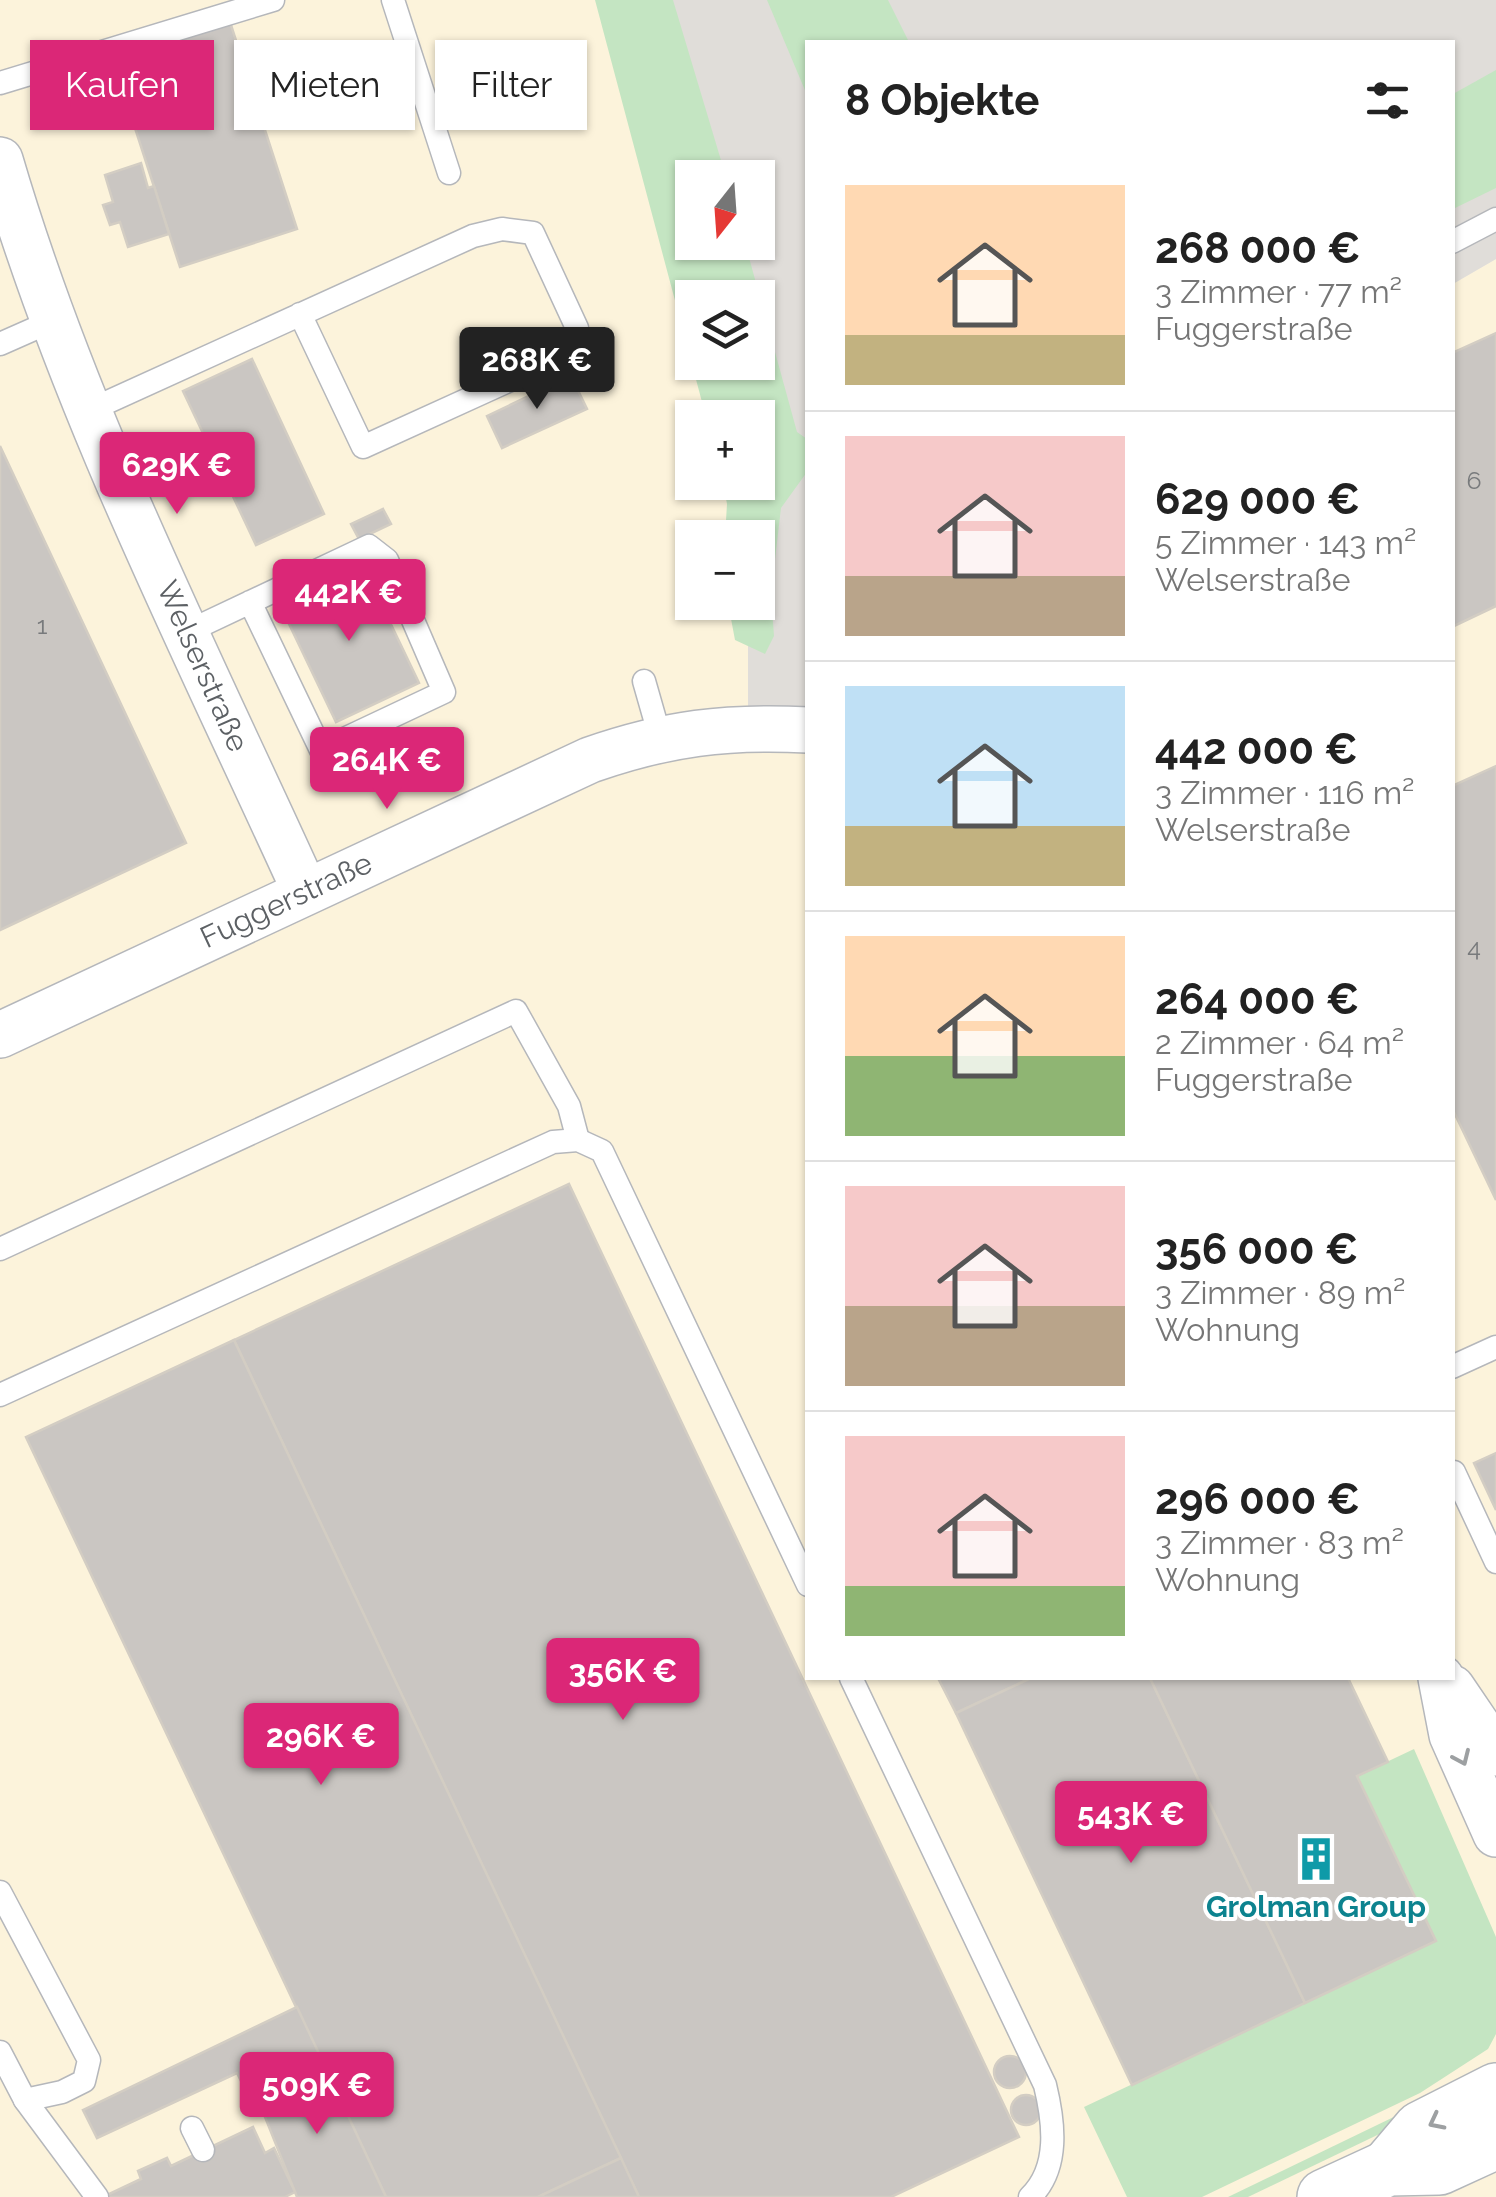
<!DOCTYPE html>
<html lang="de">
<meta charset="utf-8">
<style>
body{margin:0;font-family:Raleway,sans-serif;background:#f2f2f2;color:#222;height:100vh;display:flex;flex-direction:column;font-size:38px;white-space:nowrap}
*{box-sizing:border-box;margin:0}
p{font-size:32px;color:#767676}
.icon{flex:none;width:55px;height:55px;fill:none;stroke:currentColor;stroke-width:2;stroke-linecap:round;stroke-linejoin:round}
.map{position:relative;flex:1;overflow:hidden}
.panel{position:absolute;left:805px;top:40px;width:650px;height:1640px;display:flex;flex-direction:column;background:#fff;border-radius:0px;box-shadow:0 2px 8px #0004}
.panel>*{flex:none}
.guide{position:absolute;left:30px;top:40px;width:625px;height:90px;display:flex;gap:20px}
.needle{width:65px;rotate:197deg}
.tools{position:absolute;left:675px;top:160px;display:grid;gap:20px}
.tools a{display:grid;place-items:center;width:100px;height:100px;border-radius:0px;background:#fff;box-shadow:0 2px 8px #0004;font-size:50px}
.price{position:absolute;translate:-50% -85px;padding:0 22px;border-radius:10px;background:#db2777;color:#fff;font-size:32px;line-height:65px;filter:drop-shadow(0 2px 5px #0008)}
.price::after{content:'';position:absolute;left:50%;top:60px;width:30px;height:22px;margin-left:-15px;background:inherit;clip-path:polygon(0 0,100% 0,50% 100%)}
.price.active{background:#222;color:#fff}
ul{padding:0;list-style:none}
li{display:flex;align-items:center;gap:30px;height:250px;padding:0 40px}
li+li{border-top:2px solid #e0e0e0}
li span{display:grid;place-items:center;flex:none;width:280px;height:200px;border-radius:0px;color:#555}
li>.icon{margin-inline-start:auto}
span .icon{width:120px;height:120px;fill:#fffc;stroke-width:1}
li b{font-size:42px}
h2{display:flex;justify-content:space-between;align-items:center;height:120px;padding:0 40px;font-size:42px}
.pill{padding:0 35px;border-radius:0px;background:#fff;box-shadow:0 2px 8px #0004;font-size:35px;line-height:90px}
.pill.active{background:#db2777;color:#fff}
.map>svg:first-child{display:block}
.commercial{fill:#fcf3db}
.industrial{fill:#e0ddd9;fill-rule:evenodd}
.green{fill:#c4e5c2;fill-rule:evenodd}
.building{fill:#cac6c2;stroke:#d3cdc3;stroke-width:2.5}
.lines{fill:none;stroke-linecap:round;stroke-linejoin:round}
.lane-casing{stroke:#b5b7bb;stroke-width:25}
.street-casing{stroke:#b5b7bb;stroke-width:48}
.secondary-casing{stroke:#b3b7bb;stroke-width:58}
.lane{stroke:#fff;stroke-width:22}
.street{stroke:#fff;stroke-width:45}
.secondary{stroke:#fff;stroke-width:55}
.oneway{stroke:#9da0a2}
.labels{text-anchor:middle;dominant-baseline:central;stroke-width:8;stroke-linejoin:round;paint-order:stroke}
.number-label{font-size:25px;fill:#787a7c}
.street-label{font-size:30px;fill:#5c6064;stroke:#fff}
.culture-label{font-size:30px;font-weight:bold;fill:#0d838f;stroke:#fff}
</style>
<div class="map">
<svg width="1496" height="2197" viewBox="0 0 1496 2197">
<rect width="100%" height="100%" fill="#eeebe4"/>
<path class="commercial" d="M 0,0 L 614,0 L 692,298 L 692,362 L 734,417 L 692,418 L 692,482 L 750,483 L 749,537 L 692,538 L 692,602 L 748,603 L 748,713 L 807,715 L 808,1678 L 1452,1678 L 1452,284 L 1496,259 L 1496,2197 L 0,2197 Z"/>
<path class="industrial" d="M 614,0 L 1496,0 L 1496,259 L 1453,284 L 1452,42 L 808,42 L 807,715 L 748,713 L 748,603 L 758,602 L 758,298 L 700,297 ZM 692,178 L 758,178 L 758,242 L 692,242 Z"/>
<g class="green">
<path d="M 595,0 L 673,0 L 726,177 L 692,178 L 692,242 L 745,243 L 797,432 L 807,439 L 807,472 L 781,508 L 771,594 L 774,636 L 765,654 L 735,640 L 728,603 L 758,602 L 758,538 L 725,537 L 727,504 L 723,483 L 758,482 L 758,418 L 706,417 ZM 692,298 L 758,298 L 758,362 L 692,362 Z"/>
<path d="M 767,0 L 888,0 L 909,42 L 808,42 L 807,95 Z"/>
<path d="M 1496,70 L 1496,188 L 1453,209 L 1453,94 Z"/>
<path d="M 1414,1749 L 1496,1937 L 1496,2034 L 1488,2049 L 1420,2093 L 1202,2197 L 1127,2197 L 1084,2107 L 1435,1941 L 1357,1776 Z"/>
<path d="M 1462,2084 L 1467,2092 L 1248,2197 L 1228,2197 Z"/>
</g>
<g class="building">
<path d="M 230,22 L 297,229 L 180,267 L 113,60 Z"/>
<path d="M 141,163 L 148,188 L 154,186 L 169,234 L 128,247 L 120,222 L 110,225 L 103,205 L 113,202 L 105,175 Z"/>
<path d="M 1496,333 L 1496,606 L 1452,627 L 1452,353 Z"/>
<path d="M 252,359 L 324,514 L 256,545 L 183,391 Z"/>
<path d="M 571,376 L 587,409 L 502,448 L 487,416 Z"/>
<path d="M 0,446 L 186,843 L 0,930 Z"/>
<path d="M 383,509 L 391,524 L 359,539 L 351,524 Z"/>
<path d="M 363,566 L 419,683 L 336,722 L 280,605 Z"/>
<path d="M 1496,766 L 1496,1200 L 1452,1108 L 1452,786 Z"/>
<path d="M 569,1184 L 1019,2137 L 891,2197 L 639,2197 L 234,1340 Z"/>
<path d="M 234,1340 L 621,2158 L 538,2197 L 386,2197 L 26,1437 Z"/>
<path d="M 1496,1453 L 1496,1510 L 1474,1463 Z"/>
<path d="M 938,1678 L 1031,1678 L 956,1713 Z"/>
<path d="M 1031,1678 L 1150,1678 L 1305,2003 L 1132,2085 L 956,1713 Z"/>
<path d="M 1150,1678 L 1348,1678 L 1388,1762 L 1357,1776 L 1436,1941 L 1305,2003 Z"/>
<path d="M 297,2007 L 322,2060 L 248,2095 L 237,2073 L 97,2138 L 83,2110 Z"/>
<circle cx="1010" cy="2072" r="16"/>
<path d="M 322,2060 L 386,2197 L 297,2197 L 255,2092 Z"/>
<circle cx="1026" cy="2110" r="15"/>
<path d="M 253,2127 L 265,2153 L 274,2148 L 295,2192 L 285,2197 L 103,2197 L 141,2179 L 138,2171 L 167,2158 L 171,2166 Z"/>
<path d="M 621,2158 L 639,2197 L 538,2197 Z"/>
</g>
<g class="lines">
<g class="lane-casing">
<g id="lane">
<path d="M 393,0 L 449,173"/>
<path d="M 0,83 L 273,0"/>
<path d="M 1452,242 L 1496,219"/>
<path d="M 0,344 L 52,321"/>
<path d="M 88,411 L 473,236 L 502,229 L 533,233 L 577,328 L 569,347 L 552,361 L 363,447 L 300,314"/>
<path d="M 187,632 L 369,546 L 387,560 L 444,692 L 321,750 L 250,602"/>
<path d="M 644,681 L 660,737"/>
<path d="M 0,1249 L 516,1011 L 569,1106 L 578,1140"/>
<path d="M 1452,1367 L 1496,1347"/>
<path d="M 0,1395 L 553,1142 L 578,1140 L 602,1151 L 808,1585"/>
<path d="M 1454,1472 L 1496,1562"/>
<path d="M 851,1678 L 1045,2085 C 1054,2122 1060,2168 1030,2197"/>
<path d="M 0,1892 L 89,2060 L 84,2081 L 62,2092 L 25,2100 L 0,2052"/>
<path d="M 25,2100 L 97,2197"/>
<path d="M 192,2128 L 203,2150"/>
</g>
</g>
<g class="street-casing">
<g id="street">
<path d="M 0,160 C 74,413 196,651 305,891"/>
<path d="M 0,1035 L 590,760 C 668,733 725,726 808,730"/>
<path d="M 1441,1678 L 1452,1735 L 1496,1834"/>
<path d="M 1452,1688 L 1496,1753"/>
</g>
</g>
<g class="secondary-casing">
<g id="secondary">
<path d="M 1388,2168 L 1421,2129 L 1496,2091"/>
<path d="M 1325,2197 L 1388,2168 L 1439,2167 L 1496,2141"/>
</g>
</g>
<use href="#lane" class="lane"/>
<use href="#street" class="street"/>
<use href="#secondary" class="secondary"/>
</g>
<defs><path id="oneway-chevron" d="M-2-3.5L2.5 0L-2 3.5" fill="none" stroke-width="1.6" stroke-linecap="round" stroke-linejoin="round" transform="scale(2.5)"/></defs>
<g class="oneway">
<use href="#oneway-chevron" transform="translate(1462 1758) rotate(66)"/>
<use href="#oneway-chevron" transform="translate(1436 2122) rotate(153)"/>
</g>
<defs>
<g id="building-bare" transform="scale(3.45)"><path d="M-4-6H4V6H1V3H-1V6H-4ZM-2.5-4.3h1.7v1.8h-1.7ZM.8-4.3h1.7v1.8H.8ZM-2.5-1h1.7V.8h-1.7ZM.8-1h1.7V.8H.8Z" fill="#0f9aa8" stroke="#fff" stroke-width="2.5" paint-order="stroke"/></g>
</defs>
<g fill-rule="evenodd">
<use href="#building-bare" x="1316" y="1859"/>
</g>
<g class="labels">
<g class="number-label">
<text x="1474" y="480">6</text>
<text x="42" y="625">1</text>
<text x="1474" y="947">4</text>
</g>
<g class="street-label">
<text transform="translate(203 666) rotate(66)">Welserstraße</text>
<text transform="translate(286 900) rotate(-25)">Fuggerstraße</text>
</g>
<g class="culture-label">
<text x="1316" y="1906">Grolman Group</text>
</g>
</g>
</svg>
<div class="tools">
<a><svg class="needle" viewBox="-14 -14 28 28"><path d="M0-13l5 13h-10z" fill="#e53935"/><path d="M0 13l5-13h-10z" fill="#767676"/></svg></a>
<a><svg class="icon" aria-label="layers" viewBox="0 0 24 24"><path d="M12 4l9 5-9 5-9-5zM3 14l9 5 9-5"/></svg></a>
<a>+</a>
<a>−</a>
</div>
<b class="price active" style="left:537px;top:412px">268K €</b>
<b class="price" style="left:177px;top:517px">629K €</b>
<b class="price" style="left:349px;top:644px">442K €</b>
<b class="price" style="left:387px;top:812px">264K €</b>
<b class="price" style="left:623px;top:1723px">356K €</b>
<b class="price" style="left:321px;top:1788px">296K €</b>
<b class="price" style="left:1131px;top:1866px">543K €</b>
<b class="price" style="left:317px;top:2137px">509K €</b>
<div class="guide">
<a class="pill active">Kaufen</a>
<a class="pill">Mieten</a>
<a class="pill">Filter</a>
</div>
<section class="panel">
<h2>8 Objekte<svg class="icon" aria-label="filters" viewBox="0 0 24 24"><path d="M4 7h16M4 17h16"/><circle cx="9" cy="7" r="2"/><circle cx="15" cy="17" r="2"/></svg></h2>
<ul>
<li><span style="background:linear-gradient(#ffd9b3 75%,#c2b280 0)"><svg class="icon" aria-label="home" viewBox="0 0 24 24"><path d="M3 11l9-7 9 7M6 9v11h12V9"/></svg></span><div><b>268 000 €</b><p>3 Zimmer · 77 m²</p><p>Fuggerstraße</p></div></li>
<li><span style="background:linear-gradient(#f6c9c9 70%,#b9a48a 0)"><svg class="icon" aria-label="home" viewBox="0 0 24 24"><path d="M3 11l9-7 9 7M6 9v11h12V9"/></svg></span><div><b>629 000 €</b><p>5 Zimmer · 143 m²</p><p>Welserstraße</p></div></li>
<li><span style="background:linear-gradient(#bfe0f5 70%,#c2b280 0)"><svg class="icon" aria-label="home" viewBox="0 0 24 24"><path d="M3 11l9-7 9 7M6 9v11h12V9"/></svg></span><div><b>442 000 €</b><p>3 Zimmer · 116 m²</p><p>Welserstraße</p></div></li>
<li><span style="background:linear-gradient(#ffd9b3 60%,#8fb573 0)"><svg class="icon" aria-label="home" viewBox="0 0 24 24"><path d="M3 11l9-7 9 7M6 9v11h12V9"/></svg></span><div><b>264 000 €</b><p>2 Zimmer · 64 m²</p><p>Fuggerstraße</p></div></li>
<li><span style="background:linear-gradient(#f6c9c9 60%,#b9a48a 0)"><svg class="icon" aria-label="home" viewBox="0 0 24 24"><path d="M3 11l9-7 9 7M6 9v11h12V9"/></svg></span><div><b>356 000 €</b><p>3 Zimmer · 89 m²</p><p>Wohnung</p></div></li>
<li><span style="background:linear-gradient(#f6c9c9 75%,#8fb573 0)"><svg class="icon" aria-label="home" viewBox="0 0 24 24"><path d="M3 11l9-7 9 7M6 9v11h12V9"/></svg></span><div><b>296 000 €</b><p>3 Zimmer · 83 m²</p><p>Wohnung</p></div></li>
</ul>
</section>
</div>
